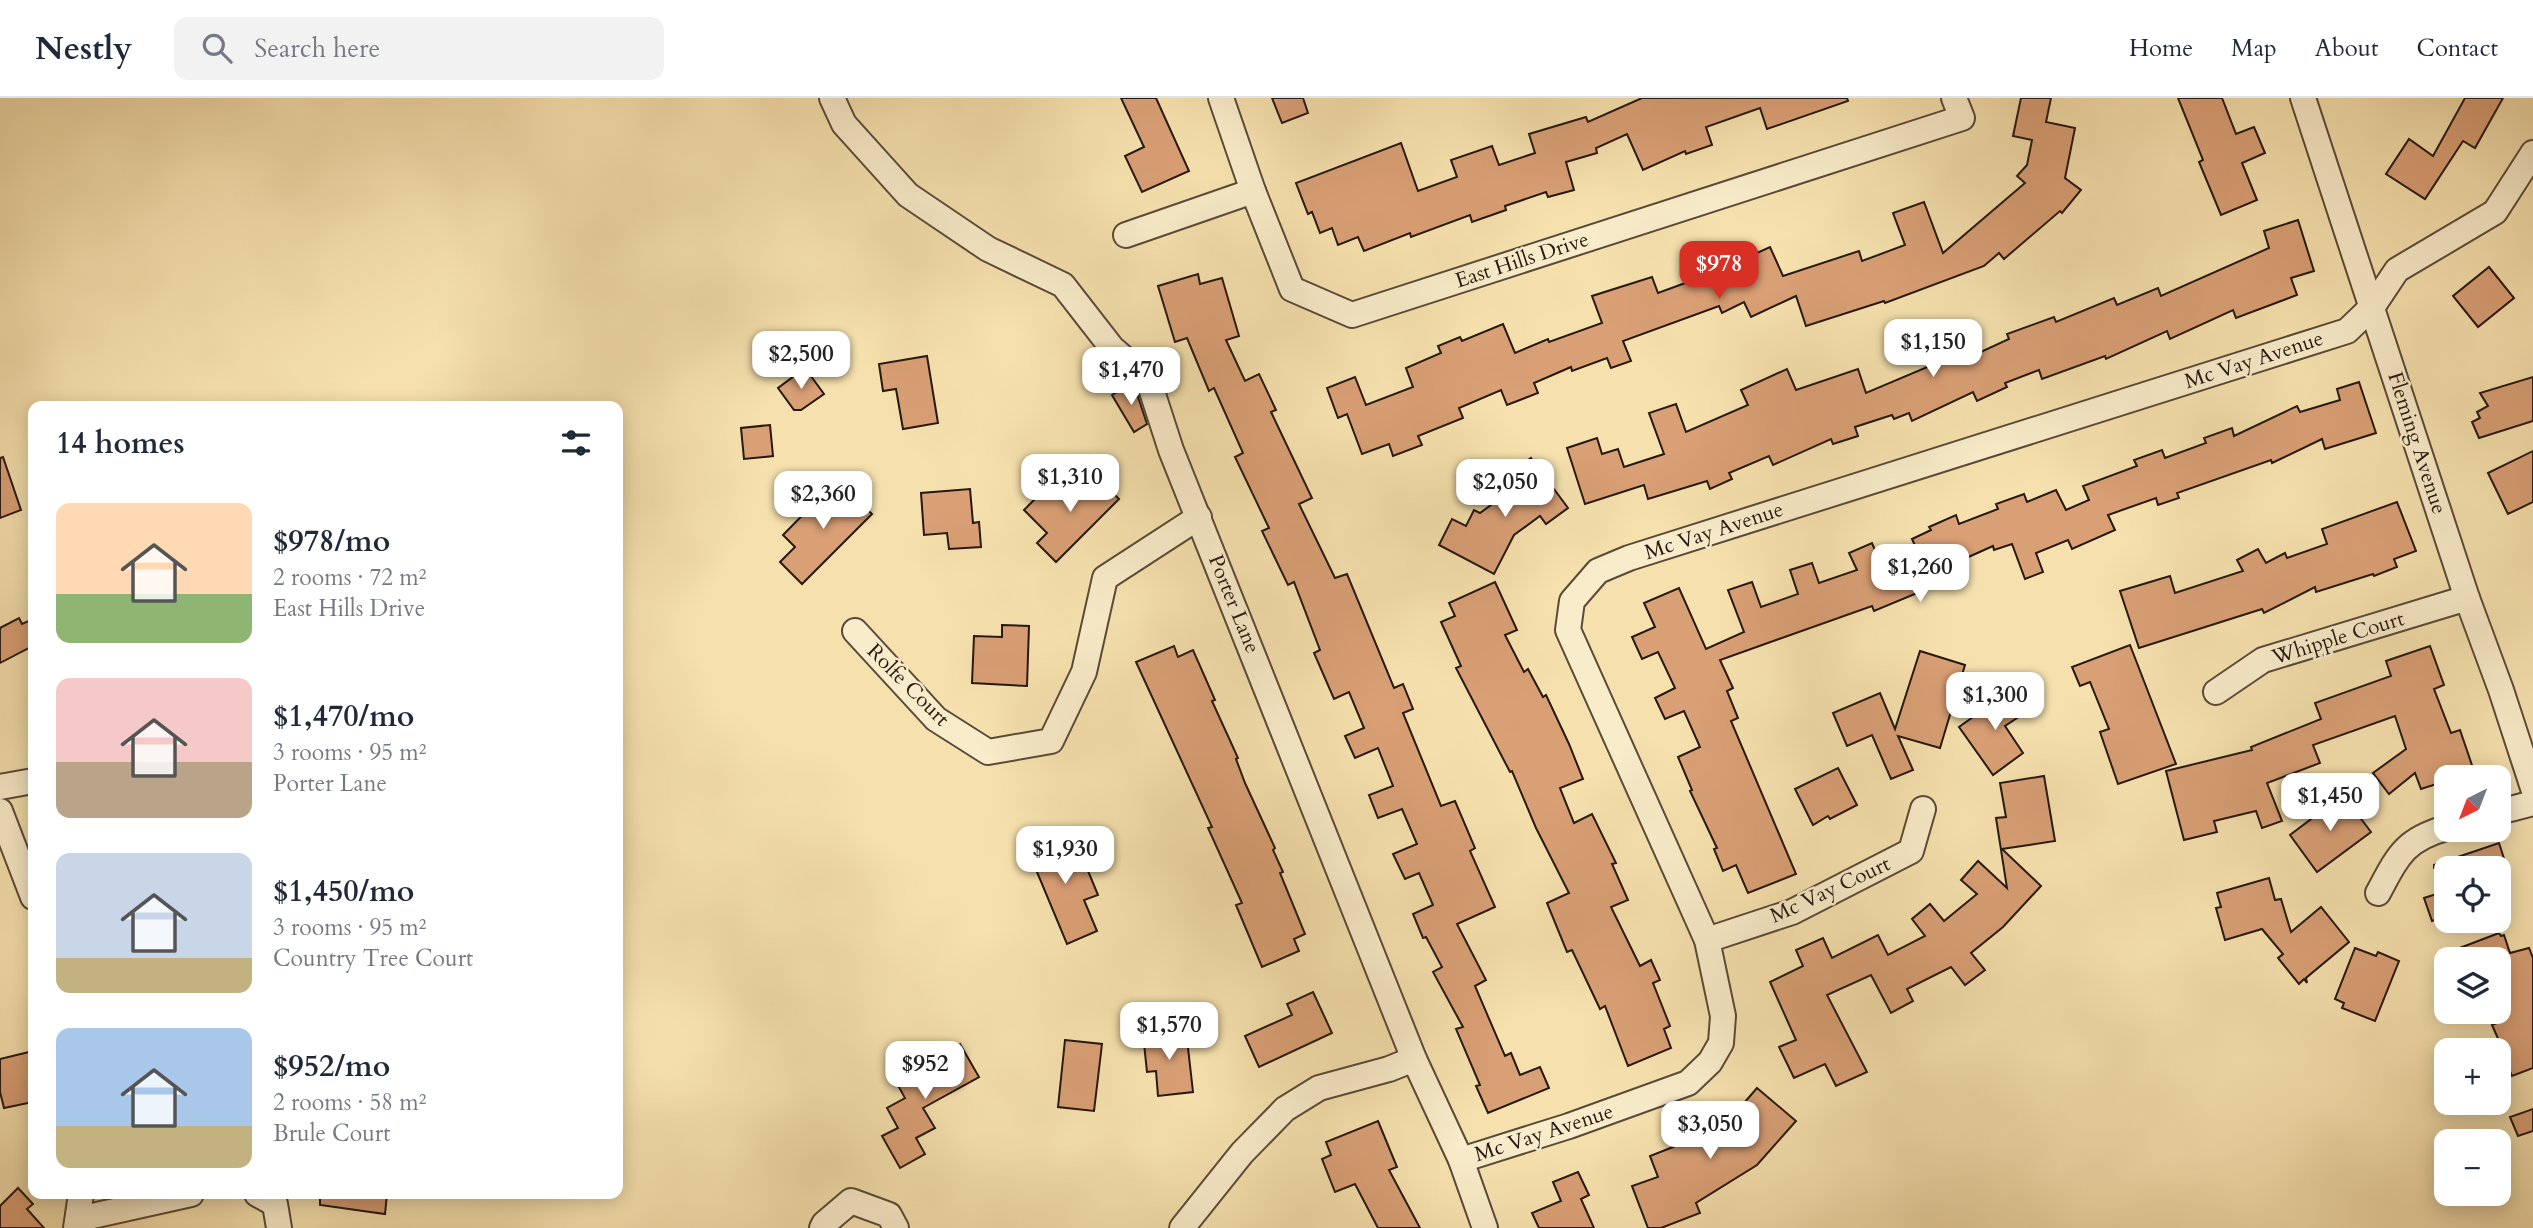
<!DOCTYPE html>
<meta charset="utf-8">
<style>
body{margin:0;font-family:Cardo,serif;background:#f2f2f3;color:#1f2937;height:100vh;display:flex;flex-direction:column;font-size:26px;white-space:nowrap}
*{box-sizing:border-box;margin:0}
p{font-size:23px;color:#747a83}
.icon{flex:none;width:38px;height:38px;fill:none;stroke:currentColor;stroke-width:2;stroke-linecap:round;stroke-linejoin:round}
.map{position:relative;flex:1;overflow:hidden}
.sheet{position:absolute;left:28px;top:303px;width:595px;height:798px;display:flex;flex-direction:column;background:#fff;border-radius:14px;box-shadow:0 4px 18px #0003}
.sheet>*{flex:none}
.needle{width:46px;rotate:222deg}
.fabs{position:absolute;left:2434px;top:667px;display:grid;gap:14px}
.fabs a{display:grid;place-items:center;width:77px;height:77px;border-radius:14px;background:#fff;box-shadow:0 4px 18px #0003;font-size:35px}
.price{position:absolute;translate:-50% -60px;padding:0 16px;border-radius:14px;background:#fff;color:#222;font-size:23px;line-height:46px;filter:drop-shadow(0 2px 4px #0008)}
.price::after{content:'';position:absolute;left:50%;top:42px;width:21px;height:16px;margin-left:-10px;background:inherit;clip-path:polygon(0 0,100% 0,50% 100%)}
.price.current{background:#d93025;color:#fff}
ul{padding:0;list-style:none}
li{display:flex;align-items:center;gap:21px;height:175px;padding:0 28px}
li span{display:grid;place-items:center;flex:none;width:196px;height:140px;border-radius:14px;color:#555}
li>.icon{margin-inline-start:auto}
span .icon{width:84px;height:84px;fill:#fffc;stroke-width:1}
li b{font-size:30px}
h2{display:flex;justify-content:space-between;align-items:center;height:84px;padding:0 28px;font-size:30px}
header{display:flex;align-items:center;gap:42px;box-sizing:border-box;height:98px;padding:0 35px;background:#fff;border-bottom:2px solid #e0e1e3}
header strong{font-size:33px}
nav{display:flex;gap:38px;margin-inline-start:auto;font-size:24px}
.search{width:490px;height:63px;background:#f2f2f3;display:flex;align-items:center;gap:18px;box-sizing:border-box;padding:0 24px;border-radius:14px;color:#747a83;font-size:26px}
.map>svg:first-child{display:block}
.building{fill:#d99f75;stroke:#251811;stroke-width:2}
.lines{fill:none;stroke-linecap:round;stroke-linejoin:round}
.minor-casing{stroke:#594a38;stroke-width:28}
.minor{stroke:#f9ecca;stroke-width:24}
.labels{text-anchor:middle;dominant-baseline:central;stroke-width:5;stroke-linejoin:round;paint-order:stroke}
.street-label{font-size:21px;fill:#251811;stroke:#f9ecca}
</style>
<header>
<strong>Nestly</strong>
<div class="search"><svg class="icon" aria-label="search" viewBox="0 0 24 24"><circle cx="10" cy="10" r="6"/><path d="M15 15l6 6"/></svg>Search here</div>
<nav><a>Home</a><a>Map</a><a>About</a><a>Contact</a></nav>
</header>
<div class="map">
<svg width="2533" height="1130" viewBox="0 0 2533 1130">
<rect width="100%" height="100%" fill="#f6e1ae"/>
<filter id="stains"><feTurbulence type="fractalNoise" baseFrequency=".00286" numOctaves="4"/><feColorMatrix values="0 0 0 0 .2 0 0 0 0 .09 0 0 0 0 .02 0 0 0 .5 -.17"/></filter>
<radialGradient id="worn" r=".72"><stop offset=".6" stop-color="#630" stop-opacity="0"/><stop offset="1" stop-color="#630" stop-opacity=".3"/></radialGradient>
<g class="building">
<path d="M 1121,0 L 1156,0 L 1189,73 L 1142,94 L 1125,58 L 1144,49 Z"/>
<path d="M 1272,0 L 1303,0 L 1308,15 L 1282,25 Z"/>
<path d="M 1642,0 L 1847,0 L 1848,3 L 1767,31 L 1760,10 L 1706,29 L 1712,47 L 1686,56 L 1685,53 L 1643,72 L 1627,36 L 1596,50 L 1597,55 L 1566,64 L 1574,92 L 1548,99 L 1546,94 L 1505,108 L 1506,112 L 1472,124 L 1470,117 L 1411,139 L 1410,135 L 1364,153 L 1358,139 L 1338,147 L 1332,130 L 1320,135 L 1312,114 L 1308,116 L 1296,85 L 1401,45 L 1418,93 L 1457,79 L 1451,62 L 1492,48 L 1499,67 L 1535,55 L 1529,36 L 1586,19 L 1588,24 Z"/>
<path d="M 2021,0 L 2051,0 L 2046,24 L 2075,30 L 2065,80 L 2081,92 L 2062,115 L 2060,113 L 2004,161 L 1999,155 L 1984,168 L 1885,205 L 1884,203 L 1806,228 L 1796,198 L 1751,219 L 1744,204 L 1722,215 L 1719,208 L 1623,243 L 1631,263 L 1611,270 L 1607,260 L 1572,273 L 1571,269 L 1534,285 L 1538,295 L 1507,307 L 1501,292 L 1459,310 L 1463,320 L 1418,338 L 1422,347 L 1393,358 L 1389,346 L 1362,356 L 1347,316 L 1338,320 L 1327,290 L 1355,279 L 1366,307 L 1413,289 L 1406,270 L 1441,255 L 1438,248 L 1460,239 L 1462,243 L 1503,226 L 1515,255 L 1548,241 L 1549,244 L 1602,225 L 1592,198 L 1652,179 L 1658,195 L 1699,180 L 1700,181 L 1770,149 L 1783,178 L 1859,153 L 1862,163 L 1905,147 L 1893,115 L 1924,104 L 1943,155 L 2025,85 L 2017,78 L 2027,67 L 2032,42 L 2013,38 Z"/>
<path d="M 2178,0 L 2222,0 L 2236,36 L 2254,29 L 2265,55 L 2242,65 L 2257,102 L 2221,117 L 2199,64 L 2203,62 Z"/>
<path d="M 2465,0 L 2503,0 L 2475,50 L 2463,43 L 2425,101 L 2386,76 L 2409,41 L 2433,58 Z"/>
<path d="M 2298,122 L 2314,173 L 2291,180 L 2297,197 L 2236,220 L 2233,212 L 2170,241 L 2167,233 L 2106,261 L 2105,258 L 2042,281 L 2039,272 L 2005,285 L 2007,289 L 1977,303 L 1973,294 L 1912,323 L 1909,315 L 1894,321 L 1892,317 L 1855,329 L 1858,338 L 1833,346 L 1831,341 L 1773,367 L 1769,358 L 1729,375 L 1732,381 L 1710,391 L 1707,383 L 1648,401 L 1644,387 L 1585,406 L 1567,350 L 1597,340 L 1602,356 L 1618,351 L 1624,369 L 1664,356 L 1649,315 L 1676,306 L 1686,334 L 1748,307 L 1741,292 L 1787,271 L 1796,292 L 1858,271 L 1866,295 L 1944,262 L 1941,255 L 1963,244 L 1970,259 L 2009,241 L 2007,236 L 2054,219 L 2056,224 L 2114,200 L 2117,207 L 2158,190 L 2161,198 L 2269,150 L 2264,133 Z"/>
<path d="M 2489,169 L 2514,200 L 2478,229 L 2453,198 Z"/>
<path d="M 1198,176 L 1200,186 L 1222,180 L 1239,238 L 1226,242 L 1245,283 L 1259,276 L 1276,312 L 1271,314 L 1312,400 L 1299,406 L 1335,480 L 1347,476 L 1394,590 L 1403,586 L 1413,611 L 1403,615 L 1441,708 L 1455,703 L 1475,750 L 1470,753 L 1495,809 L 1457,826 L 1486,882 L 1475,888 L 1505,958 L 1511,955 L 1520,977 L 1540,969 L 1549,990 L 1488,1015 L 1476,988 L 1480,987 L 1456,931 L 1463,929 L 1433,874 L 1442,869 L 1426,839 L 1423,840 L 1413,816 L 1433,807 L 1419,775 L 1405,781 L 1393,756 L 1417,746 L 1402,711 L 1378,720 L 1369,697 L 1393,688 L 1378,650 L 1355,660 L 1345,638 L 1364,630 L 1349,594 L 1334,601 L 1314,555 L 1320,552 L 1294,484 L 1288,487 L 1262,433 L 1269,430 L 1235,359 L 1243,355 L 1214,290 L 1209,293 L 1187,240 L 1175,244 L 1158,188 Z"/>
<path d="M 927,258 L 938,325 L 903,331 L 896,291 L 883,293 L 879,266 Z"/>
<path d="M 805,270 L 824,296 L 801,312 L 794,312 L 778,290 Z"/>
<path d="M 2533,279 L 2533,323 L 2479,340 L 2472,324 L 2480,320 L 2477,314 L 2488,308 L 2480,295 Z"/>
<path d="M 2359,284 L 2376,335 L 2325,351 L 2322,341 L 2272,365 L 2271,362 L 2177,395 L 2179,400 L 2158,407 L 2156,400 L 2108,417 L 2115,432 L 2072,451 L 2068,442 L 2036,455 L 2043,474 L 2025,481 L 2012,446 L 1994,452 L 1993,448 L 1946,469 L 1951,481 L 1874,513 L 1872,508 L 1720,562 L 1733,590 L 1727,593 L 1738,620 L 1731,623 L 1796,776 L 1748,795 L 1736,767 L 1723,773 L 1714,751 L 1717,750 L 1690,693 L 1692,692 L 1678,659 L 1700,649 L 1684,613 L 1665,621 L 1655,600 L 1675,590 L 1658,554 L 1642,561 L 1632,539 L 1655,529 L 1644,505 L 1679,490 L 1706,551 L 1744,534 L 1728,492 L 1752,484 L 1761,509 L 1798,496 L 1790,472 L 1812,465 L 1819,485 L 1857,472 L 1849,455 L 1872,445 L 1882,469 L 1918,454 L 1912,441 L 1931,432 L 1929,429 L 1956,417 L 1959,426 L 1998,411 L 1996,406 L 2024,396 L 2027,404 L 2056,392 L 2066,412 L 2089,402 L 2083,388 L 2137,368 L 2134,362 L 2162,352 L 2165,360 L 2206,345 L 2204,340 L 2232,330 L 2234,338 L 2297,308 L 2300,314 L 2340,302 L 2337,291 Z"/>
<path d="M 1131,286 L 1135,290 L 1147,326 L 1134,334 L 1112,297 Z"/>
<path d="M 770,327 L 773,358 L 744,361 L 741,330 Z"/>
<path d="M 2533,353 L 2533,404 L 2508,416 L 2488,375 Z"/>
<path d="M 3,359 L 21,412 L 0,420 L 0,360 Z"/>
<path d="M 1531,360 L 1568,410 L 1546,426 L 1540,418 L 1514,437 L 1494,476 L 1439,447 L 1452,421 L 1466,428 L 1474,412 L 1480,415 L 1517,388 L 1509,376 Z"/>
<path d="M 1091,373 L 1119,401 L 1056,464 L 1037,445 L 1047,435 L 1024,412 L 1049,387 L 1062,401 Z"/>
<path d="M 837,382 L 872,416 L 802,486 L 780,464 L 795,449 L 783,437 Z"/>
<path d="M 970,391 L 973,425 L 979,424 L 981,449 L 949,451 L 947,435 L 924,437 L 921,395 Z"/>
<path d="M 2397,404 L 2416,453 L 2394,461 L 2397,469 L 2374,478 L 2373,476 L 2316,494 L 2315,489 L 2264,515 L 2262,511 L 2139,550 L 2120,493 L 2170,478 L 2175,495 L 2243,473 L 2237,462 L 2258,451 L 2266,465 L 2285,455 L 2287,460 L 2327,446 L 2322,431 Z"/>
<path d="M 1495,484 L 1517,532 L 1505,537 L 1524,574 L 1528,571 L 1543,599 L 1546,597 L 1569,646 L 1583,681 L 1560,690 L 1574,725 L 1592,716 L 1616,765 L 1612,766 L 1628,802 L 1611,809 L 1640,868 L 1651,862 L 1660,882 L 1653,885 L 1670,928 L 1664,931 L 1671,950 L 1628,968 L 1605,908 L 1600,911 L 1572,852 L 1567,854 L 1547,805 L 1569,795 L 1536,730 L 1512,673 L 1510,674 L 1456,570 L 1461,568 L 1441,524 L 1455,518 L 1449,505 Z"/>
<path d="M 19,520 L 22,526 L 33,521 L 33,548 L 0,565 L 0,530 Z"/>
<path d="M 1002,527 L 1029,528 L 1027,588 L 972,585 L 974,538 L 1002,539 Z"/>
<path d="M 2130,547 L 2176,666 L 2118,686 L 2100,634 L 2109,631 L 2090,584 L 2080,588 L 2072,569 Z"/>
<path d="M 1174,548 L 1178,559 L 1193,552 L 1215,602 L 1212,603 L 1238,660 L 1236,661 L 1245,685 L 1275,750 L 1273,752 L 1283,774 L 1280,775 L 1305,836 L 1294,841 L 1299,853 L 1262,869 L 1236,807 L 1242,805 L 1208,730 L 1212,729 L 1136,564 Z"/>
<path d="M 2430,548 L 2444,587 L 2434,591 L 2451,635 L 2460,632 L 2476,679 L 2446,679 L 2446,683 L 2421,691 L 2415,675 L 2389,696 L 2373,675 L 2406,651 L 2395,618 L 2313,647 L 2320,665 L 2267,685 L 2282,723 L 2262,730 L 2256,713 L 2214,723 L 2217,734 L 2184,742 L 2166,673 L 2252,652 L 2251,649 L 2321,621 L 2315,605 L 2391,578 L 2386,563 Z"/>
<path d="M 1920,553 L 1965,567 L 1940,650 L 1898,638 L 1913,672 L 1891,681 L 1872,637 L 1847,648 L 1833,615 L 1880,595 L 1895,631 Z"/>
<path d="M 2011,592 L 2026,614 L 2005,628 L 2023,655 L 1993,677 L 1959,629 Z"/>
<path d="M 1838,670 L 1857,707 L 1830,721 L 1828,718 L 1813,727 L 1795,691 Z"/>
<path d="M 2044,678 L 2055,743 L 2002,751 L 2041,788 L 2003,829 L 1971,855 L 1985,872 L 1965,887 L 1951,869 L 1907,891 L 1913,903 L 1891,915 L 1871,877 L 1827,897 L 1867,974 L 1836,988 L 1825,966 L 1794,980 L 1779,949 L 1796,942 L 1770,884 L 1803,868 L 1796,852 L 1823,840 L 1832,860 L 1878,837 L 1888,857 L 1925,838 L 1912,821 L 1930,806 L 1944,823 L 1977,796 L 1961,782 L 1978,763 L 2007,790 L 1996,720 L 2006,719 L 2000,685 Z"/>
<path d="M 2343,697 L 2371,734 L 2317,774 L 2290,737 Z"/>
<path d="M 1065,734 L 1080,770 L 1086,768 L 1098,797 L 1084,802 L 1097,833 L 1067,846 L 1027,750 Z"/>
<path d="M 2499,745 L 2507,770 L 2434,770 L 2434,767 Z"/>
<path d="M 2269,780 L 2275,802 L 2281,801 L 2291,834 L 2321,809 L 2349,844 L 2306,880 L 2307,885 L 2304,881 L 2299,886 L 2278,860 L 2283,856 L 2262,831 L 2225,842 L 2216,810 L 2221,809 L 2217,795 Z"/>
<path d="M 2446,793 L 2446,818 L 2432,823 L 2424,800 Z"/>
<path d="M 2499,835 L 2501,838 L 2504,837 L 2510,855 L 2529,850 L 2533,860 L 2533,970 L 2512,978 L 2503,958 L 2497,952 L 2500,945 L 2492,927 L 2499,924 L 2499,861 L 2436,859 Z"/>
<path d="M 2355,850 L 2376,858 L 2378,854 L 2399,863 L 2375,923 L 2342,910 L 2344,905 L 2335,901 Z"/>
<path d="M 1313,894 L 1332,935 L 1259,969 L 1245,938 L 1292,917 L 1287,906 Z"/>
<path d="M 1186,932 L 1193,994 L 1158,998 L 1156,973 L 1147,974 L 1143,936 Z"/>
<path d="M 1065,942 L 1102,946 L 1094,1013 L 1058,1009 Z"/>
<path d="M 960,946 L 979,979 L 923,1010 L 935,1030 L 916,1040 L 925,1056 L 900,1070 L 882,1038 L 898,1030 L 887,1010 L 905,1000 L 895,982 Z"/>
<path d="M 33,953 L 33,1004 L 4,1010 L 0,994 L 0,961 Z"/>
<path d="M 1757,990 L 1796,1023 L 1757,1067 L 1696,1105 L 1700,1115 L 1661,1130 L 1648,1130 L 1632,1088 L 1658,1079 L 1650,1058 L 1673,1049 L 1706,1030 L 1713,1041 Z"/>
<path d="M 2533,1011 L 2533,1033 L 2518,1038 L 2510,1019 Z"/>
<path d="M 1378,1023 L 1397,1069 L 1389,1072 L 1420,1130 L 1378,1130 L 1355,1086 L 1335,1094 L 1322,1061 L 1331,1057 L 1326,1044 Z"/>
<path d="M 1578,1074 L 1589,1097 L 1581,1101 L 1594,1130 L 1539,1130 L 1532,1115 L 1561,1103 L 1553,1084 Z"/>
<path d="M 18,1090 L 33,1106 L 27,1111 L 44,1130 L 0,1130 L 0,1108 Z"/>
<path d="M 320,1096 L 387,1096 L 385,1116 L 320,1107 Z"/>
</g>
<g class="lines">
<g class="minor-casing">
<g id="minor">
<path d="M 832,0 L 844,26 L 908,97 L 988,151 L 1063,187 L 1112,250 L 1148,281 L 1171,352 L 1414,961 L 1461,1062 L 1485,1130"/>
<path d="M 1221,0 L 1253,93 L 1292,191 L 1352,217 L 1962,20 L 1954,0"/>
<path d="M 2303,0 L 2467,500 L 2501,592 L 2533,690"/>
<path d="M 1126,137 L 1253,93"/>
<path d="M 855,533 L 936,621 L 988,654 L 1051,643 L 1084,574 L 1105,480 L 1199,419"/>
<path d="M 2216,594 L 2263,562 L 2467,500"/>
<path d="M 0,689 L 33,683"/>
<path d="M 0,713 L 33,799"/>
<path d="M 2499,714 L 2533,705"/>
<path d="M 2378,795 C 2398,758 2404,742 2446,730"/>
<path d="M 1707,842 L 1792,814 L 1911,753 L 1923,711"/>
<path d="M 1461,1062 L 1569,1028 L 1688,985 L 1710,964 L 1721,945 L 1723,918 L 1707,842 L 1568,532 L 1572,503 L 1598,473 L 1629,460 L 2347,233 L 2373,208 L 2397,172 L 2495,114 L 2533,55"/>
<path d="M 257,1096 L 275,1106 L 279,1130"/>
<path d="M 79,1121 L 191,1096"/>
<path d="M 76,1130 L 81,1096"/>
<path d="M 822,1130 L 824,1126 L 851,1103 L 889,1117 L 896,1130"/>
<path d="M 1182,1130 L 1242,1055 L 1285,1011 L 1319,990 L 1389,971 L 1414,961"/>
</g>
</g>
<use href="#minor" class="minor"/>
</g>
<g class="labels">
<g class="street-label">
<text transform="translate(1522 162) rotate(-18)">East Hills Drive</text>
<text transform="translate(2254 262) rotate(-18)">Mc Vay Avenue</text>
<text transform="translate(2417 345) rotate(72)">Fleming Avenue</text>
<text transform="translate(1714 433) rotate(-18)">Mc Vay Avenue</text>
<text transform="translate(1234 506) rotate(68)">Porter Lane</text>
<text transform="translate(2338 540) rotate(-17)">Whipple Court</text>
<text transform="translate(908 587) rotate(45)">Rolfe Court</text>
<text transform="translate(1830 792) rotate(-25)">Mc Vay Court</text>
<text transform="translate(1544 1035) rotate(-18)">Mc Vay Avenue</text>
</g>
</g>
<rect width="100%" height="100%" filter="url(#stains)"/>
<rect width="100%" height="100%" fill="url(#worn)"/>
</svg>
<div class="fabs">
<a><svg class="needle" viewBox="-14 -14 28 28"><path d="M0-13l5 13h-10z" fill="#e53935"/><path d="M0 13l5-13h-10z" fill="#747a83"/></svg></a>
<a><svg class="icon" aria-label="locate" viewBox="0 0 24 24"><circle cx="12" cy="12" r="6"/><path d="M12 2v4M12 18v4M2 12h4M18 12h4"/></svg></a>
<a><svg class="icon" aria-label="layers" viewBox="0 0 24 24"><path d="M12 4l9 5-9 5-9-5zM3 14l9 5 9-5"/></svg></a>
<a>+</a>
<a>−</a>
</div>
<b class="price current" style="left:1719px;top:203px">$978</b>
<b class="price" style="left:1933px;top:281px">$1,150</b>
<b class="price" style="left:801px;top:293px">$2,500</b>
<b class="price" style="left:1131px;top:309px">$1,470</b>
<b class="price" style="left:1070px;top:416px">$1,310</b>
<b class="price" style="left:1505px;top:421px">$2,050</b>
<b class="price" style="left:823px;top:433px">$2,360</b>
<b class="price" style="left:1920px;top:506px">$1,260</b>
<b class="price" style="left:1995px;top:634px">$1,300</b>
<b class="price" style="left:2330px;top:735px">$1,450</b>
<b class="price" style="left:1065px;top:788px">$1,930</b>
<b class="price" style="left:1169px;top:964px">$1,570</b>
<b class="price" style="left:925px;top:1003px">$952</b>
<b class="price" style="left:1710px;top:1063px">$3,050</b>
<section class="sheet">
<h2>14 homes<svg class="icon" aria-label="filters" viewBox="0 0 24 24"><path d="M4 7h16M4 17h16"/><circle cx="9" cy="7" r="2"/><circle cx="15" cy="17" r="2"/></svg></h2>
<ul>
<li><span style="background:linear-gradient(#ffd9b3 65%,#8fb573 0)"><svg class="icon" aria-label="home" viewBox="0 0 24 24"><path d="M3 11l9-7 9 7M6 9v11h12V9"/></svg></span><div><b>$978/mo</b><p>2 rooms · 72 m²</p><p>East Hills Drive</p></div></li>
<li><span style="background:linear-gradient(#f6c9c9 60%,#b9a48a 0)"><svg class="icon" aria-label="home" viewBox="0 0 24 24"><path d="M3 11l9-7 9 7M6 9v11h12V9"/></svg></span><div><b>$1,470/mo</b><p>3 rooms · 95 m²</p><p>Porter Lane</p></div></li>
<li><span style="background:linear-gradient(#c9d6e8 75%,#c2b280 0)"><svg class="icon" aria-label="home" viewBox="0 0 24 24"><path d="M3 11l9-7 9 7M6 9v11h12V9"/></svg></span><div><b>$1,450/mo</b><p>3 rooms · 95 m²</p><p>Country Tree Court</p></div></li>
<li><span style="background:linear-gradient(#a9c7e8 70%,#c2b280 0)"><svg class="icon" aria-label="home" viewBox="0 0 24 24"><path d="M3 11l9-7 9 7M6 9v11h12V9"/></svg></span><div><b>$952/mo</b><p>2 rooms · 58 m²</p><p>Brule Court</p></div></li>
</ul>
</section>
</div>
